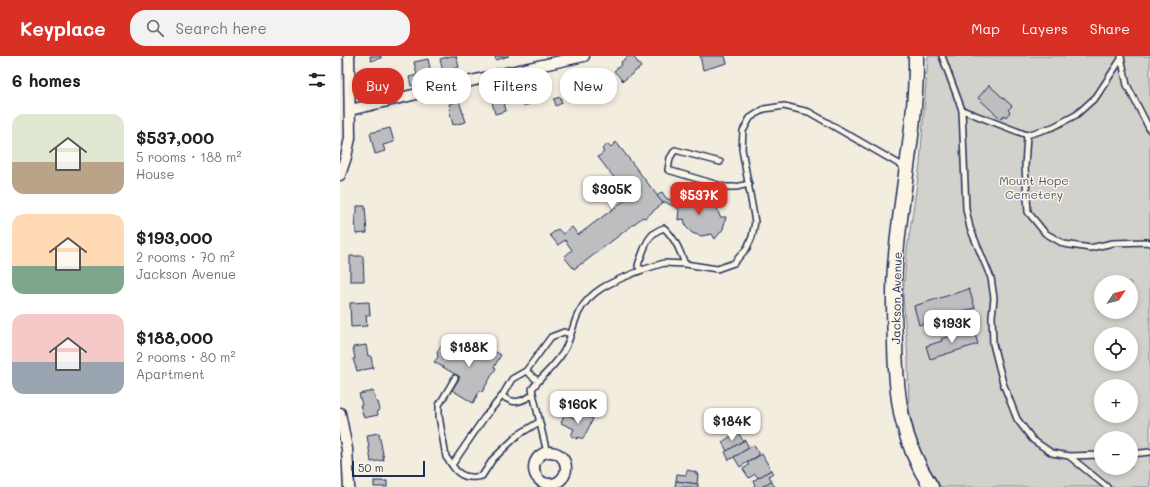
<!DOCTYPE html>
<meta charset="utf-8">
<style>
body{margin:0;font-family:Mali,sans-serif;background:#f2f2f2;color:#202124;height:100vh;display:flex;flex-direction:column;font-size:15px;white-space:nowrap}
*{box-sizing:border-box;margin:0}
p{font-size:13px;color:#757577}
.icon{flex:none;width:22px;height:22px;fill:none;stroke:currentColor;stroke-width:2;stroke-linecap:round;stroke-linejoin:round}
.map{position:relative;flex:1;overflow:hidden}
.side{display:flex;flex-direction:column;background:#fff;width:340px}
.side>*{flex:none}
.top-card{position:absolute;left:12px;top:12px;width:380px;height:36px;display:flex;gap:8px}
.needle{width:26px;rotate:55deg}
.controls{position:absolute;left:754px;top:219px;display:grid;gap:8px}
.controls a{display:grid;place-items:center;width:44px;height:44px;border-radius:50%;background:#fff;box-shadow:0 2px 6px #0003;font-size:20px}
.scale{position:absolute;left:12px;bottom:10px;width:73px;box-sizing:border-box;padding-left:4px;border:2px solid #1b2f5e;border-top:0;font-size:11px;line-height:14px;white-space:nowrap;color:#1b2f5e;-webkit-text-stroke:3px #fcf5e5;paint-order:stroke}
.price{position:absolute;translate:-50% -34px;padding:0 9px;border-radius:8px;background:#fff;color:#222;font-size:13px;line-height:26px;filter:drop-shadow(0 1px 2px #0008)}
.price::after{content:'';position:absolute;left:50%;top:24px;width:12px;height:9px;margin-left:-6px;background:inherit;clip-path:polygon(0 0,100% 0,50% 100%)}
.price.selected{background:#d93025;color:#fff}
ul{padding:0;list-style:none}
li{display:flex;align-items:center;gap:12px;height:100px;padding:0 12px}
li span{display:grid;place-items:center;flex:none;width:112px;height:80px;border-radius:12px;color:#555}
li>.icon{margin-inline-start:auto}
span .icon{width:48px;height:48px;fill:#fffc;stroke-width:1}
li b{font-size:17px}
h2{display:flex;justify-content:space-between;align-items:center;height:48px;padding:0 12px;font-size:17px}
.chip{padding:0 14px;border-radius:16px;background:#fff;box-shadow:0 2px 6px #0003;font-size:14px;line-height:36px}
.chip.selected{background:#d93025;color:#fff}
header{display:flex;align-items:center;gap:24px;box-sizing:border-box;height:56px;padding:0 20px;background:#d93025;color:#fff}
header strong{font-size:19px}
nav{display:flex;gap:22px;margin-inline-start:auto;font-size:14px}
.search{width:280px;height:36px;background:#f2f2f2;display:flex;align-items:center;gap:10px;box-sizing:border-box;padding:0 14px;border-radius:16px;color:#757577;font-size:15px}
main{display:flex;flex:1;min-height:0}
.map>svg:first-child{display:block}
.green{fill:#d3d1cc;stroke:#778095;fill-rule:evenodd}
.building{fill:#bebec0;stroke:#1b2f5e}
.lines{fill:none;stroke-linecap:round;stroke-linejoin:round}
.service-casing{stroke:#1b2f5e;stroke-width:8}
.minor-casing{stroke:#1b2f5e;stroke-width:13}
.secondary-casing{stroke:#1b2f5e;stroke-width:17}
.service{stroke:#fcf5e5;stroke-width:5}
.minor{stroke:#fcf5e5;stroke-width:10}
.secondary{stroke:#fcf5e5;stroke-width:14}
.labels{text-anchor:middle;dominant-baseline:central;stroke-width:3;stroke-linejoin:round;paint-order:stroke}
.park-label{font-size:12px;fill:#49587a;stroke:#fcf5e5}
.street-label{font-size:12px;fill:#1b2f5e;stroke:#fcf5e5}
</style>
<header>
<strong>Keyplace</strong>
<div class="search"><svg class="icon" aria-label="search" viewBox="0 0 24 24"><circle cx="10" cy="10" r="6"/><path d="M15 15l6 6"/></svg>Search here</div>
<nav><a>Map</a><a>Layers</a><a>Share</a></nav>
</header>
<main>
<section class="side">
<h2>6 homes<svg class="icon" aria-label="filters" viewBox="0 0 24 24"><path d="M4 7h16M4 17h16"/><circle cx="9" cy="7" r="2"/><circle cx="15" cy="17" r="2"/></svg></h2>
<ul>
<li><span style="background:linear-gradient(#dfe7d0 60%,#b9a48a 0)"><svg class="icon" aria-label="home" viewBox="0 0 24 24"><path d="M3 11l9-7 9 7M6 9v11h12V9"/></svg></span><div><b>$537,000</b><p>5 rooms · 188 m²</p><p>House</p></div></li>
<li><span style="background:linear-gradient(#ffd9b3 65%,#7fa58c 0)"><svg class="icon" aria-label="home" viewBox="0 0 24 24"><path d="M3 11l9-7 9 7M6 9v11h12V9"/></svg></span><div><b>$193,000</b><p>2 rooms · 70 m²</p><p>Jackson Avenue</p></div></li>
<li><span style="background:linear-gradient(#f6c9c9 60%,#9aa5b1 0)"><svg class="icon" aria-label="home" viewBox="0 0 24 24"><path d="M3 11l9-7 9 7M6 9v11h12V9"/></svg></span><div><b>$188,000</b><p>2 rooms · 80 m²</p><p>Apartment</p></div></li>
</ul>
</section>
<div class="map">
<svg width="810" height="431" viewBox="0 0 810 431">
<rect width="100%" height="100%" fill="#f3ede0"/>
<filter id="ink" filterUnits="userSpaceOnUse"><feTurbulence type="fractalNoise" baseFrequency=".025" numOctaves="2"/><feDisplacementMap in="SourceGraphic" scale="8" xChannelSelector="R" yChannelSelector="G"/><feConvolveMatrix kernelMatrix="1 2 1 2 8 2 1 2 1" color-interpolation-filters="sRGB"/></filter>
<g filter="url(#ink)">
<path class="green" d="M 588,0 L 810,0 L 810,431 L 601,431 L 583,402 L 576,385 L 569,353 L 568,304 L 563,239 L 567,194 L 580,108 ZM 761,226 L 791,226 L 791,256 L 761,256 ZM 761,278 L 791,278 L 791,308 L 761,308 ZM 761,330 L 791,330 L 791,360 L 761,360 ZM 761,382 L 791,382 L 791,412 L 761,412 Z"/>
<g class="building">
<path d="M 30,0 L 41,0 L 41,2 L 31,5 Z"/>
<path d="M 111,0 L 116,0 L 119,11 L 103,16 L 100,3 Z"/>
<path d="M 155,0 L 169,0 L 156,4 Z"/>
<path d="M 289,0 L 293,0 L 301,11 L 283,25 L 274,15 L 282,8 L 281,6 Z"/>
<path d="M 360,0 L 385,0 L 387,7 L 363,14 Z"/>
<path d="M 88,3 L 92,21 L 79,24 L 80,28 L 71,30 L 69,21 L 77,19 L 74,6 Z"/>
<path d="M 246,20 L 247,24 L 250,23 L 253,34 L 239,38 L 235,24 Z"/>
<path d="M 649,29 L 672,50 L 668,54 L 670,56 L 666,61 L 664,59 L 661,63 L 638,42 Z"/>
<path d="M 190,35 L 193,47 L 183,50 L 180,38 Z"/>
<path d="M 158,41 L 158,42 L 163,41 L 166,55 L 155,58 L 151,42 Z"/>
<path d="M 220,41 L 222,47 L 216,50 L 214,43 Z"/>
<path d="M 119,45 L 126,66 L 113,69 L 109,53 L 111,53 L 109,48 Z"/>
<path d="M 50,72 L 54,86 L 43,89 L 45,95 L 35,98 L 30,77 Z"/>
<path d="M 276,86 L 323,147 L 305,162 L 303,161 L 242,208 L 242,207 L 234,213 L 224,201 L 232,194 L 225,184 L 218,189 L 210,179 L 218,173 L 223,178 L 232,171 L 238,179 L 289,141 L 258,101 L 264,96 L 262,93 L 268,88 L 271,91 Z"/>
<path d="M 322,136 L 326,142 L 341,149 L 347,142 L 355,145 L 363,144 L 372,147 L 377,152 L 380,161 L 386,161 L 383,173 L 375,183 L 372,178 L 361,180 L 352,177 L 346,171 L 344,163 L 338,164 L 339,153 L 325,146 L 323,147 L 317,140 Z"/>
<path d="M 17,150 L 25,150 L 27,177 L 16,178 L 15,159 L 17,158 Z"/>
<path d="M 10,200 L 23,200 L 24,225 L 10,225 Z"/>
<path d="M 629,233 L 635,252 L 579,269 L 574,250 Z"/>
<path d="M 29,246 L 30,259 L 26,259 L 27,270 L 11,271 L 10,247 Z"/>
<path d="M 627,275 L 627,277 L 634,275 L 638,288 L 590,303 L 586,290 L 602,285 L 601,283 Z"/>
<path d="M 108,284 L 132,299 L 139,286 L 161,299 L 154,311 L 156,312 L 142,336 L 140,334 L 133,347 L 112,334 L 120,321 L 94,306 L 98,301 L 97,296 L 100,291 L 104,290 Z"/>
<path d="M 26,289 L 28,300 L 31,300 L 33,312 L 17,315 L 13,303 L 15,303 L 13,291 Z"/>
<path d="M 33,335 L 36,346 L 38,346 L 40,354 L 37,355 L 38,359 L 24,362 L 20,349 L 22,349 L 19,338 Z"/>
<path d="M 240,357 L 253,363 L 243,383 L 238,381 L 237,383 L 231,380 L 234,373 L 221,367 L 225,358 L 237,363 Z"/>
<path d="M 398,376 L 403,385 L 387,395 L 382,386 Z"/>
<path d="M 39,377 L 44,404 L 31,406 L 27,379 Z"/>
<path d="M 405,384 L 409,392 L 389,404 L 385,396 Z"/>
<path d="M 414,389 L 419,399 L 400,411 L 394,401 Z"/>
<path d="M 422,398 L 431,414 L 418,422 L 415,418 L 409,422 L 403,413 L 409,409 L 407,407 Z"/>
<path d="M 347,414 L 356,416 L 356,418 L 358,418 L 357,428 L 336,425 L 337,418 L 346,419 Z"/>
<path d="M 431,414 L 433,417 L 429,420 L 432,425 L 422,431 L 413,431 L 415,429 L 413,425 Z"/>
<rect x="34" y="425" width="13" height="6"/>
<path d="M 336,425 L 358,428 L 358,431 L 335,431 Z"/>
<path d="M 431,425 L 435,431 L 422,431 Z"/>
</g>
<g class="lines">
<g class="service-casing">
<g id="service">
<path d="M 602,0 L 622,54 L 626,153 L 630,172 L 651,222 L 654,242 L 652,260 L 653,288 L 663,327 L 677,363 L 693,384 L 712,397 L 729,400 L 761,399"/>
<path d="M 781,1 L 787,29 L 810,74"/>
<path d="M 622,54 L 687,79 L 713,71 L 736,59 L 756,41 L 781,3"/>
<path d="M 687,79 L 685,111 L 688,156 L 705,177 L 724,188 L 750,192 L 773,187 L 807,186 L 810,187"/>
<path d="M 380,106 L 335,94 L 330,102 L 328,114 L 385,131 L 396,131 L 409,128"/>
<path d="M 345,208 C 340,195 335,182 324,172 C 307,177 305,192 299,206 L 298,210 L 302,214 L 324,207 L 345,208 L 377,213 L 394,207 L 407,192 L 412,181 L 415,166 L 402,93 L 403,75 L 410,62 L 424,53 L 444,50 L 469,56 L 566,112"/>
<path d="M 186,315 L 198,325"/>
<path d="M 162,340 C 175,349 180,346 193,339"/>
<path d="M 199,366 L 178,379 L 153,403 L 142,420 C 130,423 119,421 112,409 L 144,362 L 162,340 L 172,323 L 186,315 L 211,281 L 224,276 L 230,278"/>
<path d="M 207,397 L 192,333 C 202,319 217,309 225,293 C 231,282 233,267 239,256 C 252,231 278,224 302,214"/>
<path d="M 791,398 L 810,396"/>
<path d="M 729,400 L 767,431"/>
<path d="M 112,409 L 106,401 L 99,360 L 99,349 L 115,322"/>
</g>
</g>
<g class="minor-casing">
<g id="minor">
<path d="M 10,54 L 152,20 L 244,0"/>
<path d="M 0,119 L 6,101 L 10,82 L 9,0"/>
<path d="M 0,357 L 7,393 L 9,431"/>
<circle cx="210" cy="412" r="16"/>
</g>
</g>
<g class="secondary-casing">
<path id="secondary" d="M 576,0 C 577,71 560,140 555,211 C 553,236 554,261 555,287 C 556,341 561,384 591,431"/>
</g>
<use href="#service" class="service"/>
<use href="#minor" class="minor"/>
<use href="#secondary" class="secondary"/>
</g>
</g>
<g class="labels">
<g class="park-label">
<text x="694" y="124">Mount Hope<tspan x="694" dy="14">Cemetery</tspan></text>
</g>
<g class="street-label">
<text transform="translate(556 242) rotate(-89)">Jackson Avenue</text>
</g>
</g>
</svg>
<div class="controls">
<a><svg class="needle" viewBox="-14 -14 28 28"><path d="M0-13l5 13h-10z" fill="#e53935"/><path d="M0 13l5-13h-10z" fill="#757577"/></svg></a>
<a><svg class="icon" aria-label="locate" viewBox="0 0 24 24"><circle cx="12" cy="12" r="6"/><path d="M12 2v4M12 18v4M2 12h4M18 12h4"/></svg></a>
<a>+</a>
<a>−</a>
</div>
<div class="scale">50 m</div>
<b class="price" style="left:272px;top:154px">$305K</b>
<b class="price selected" style="left:359px;top:160px">$537K</b>
<b class="price" style="left:612px;top:288px">$193K</b>
<b class="price" style="left:129px;top:312px">$188K</b>
<b class="price" style="left:238px;top:369px">$160K</b>
<b class="price" style="left:392px;top:386px">$184K</b>
<div class="top-card">
<a class="chip selected">Buy</a>
<a class="chip">Rent</a>
<a class="chip">Filters</a>
<a class="chip">New</a>
</div>
</div>
</main>
